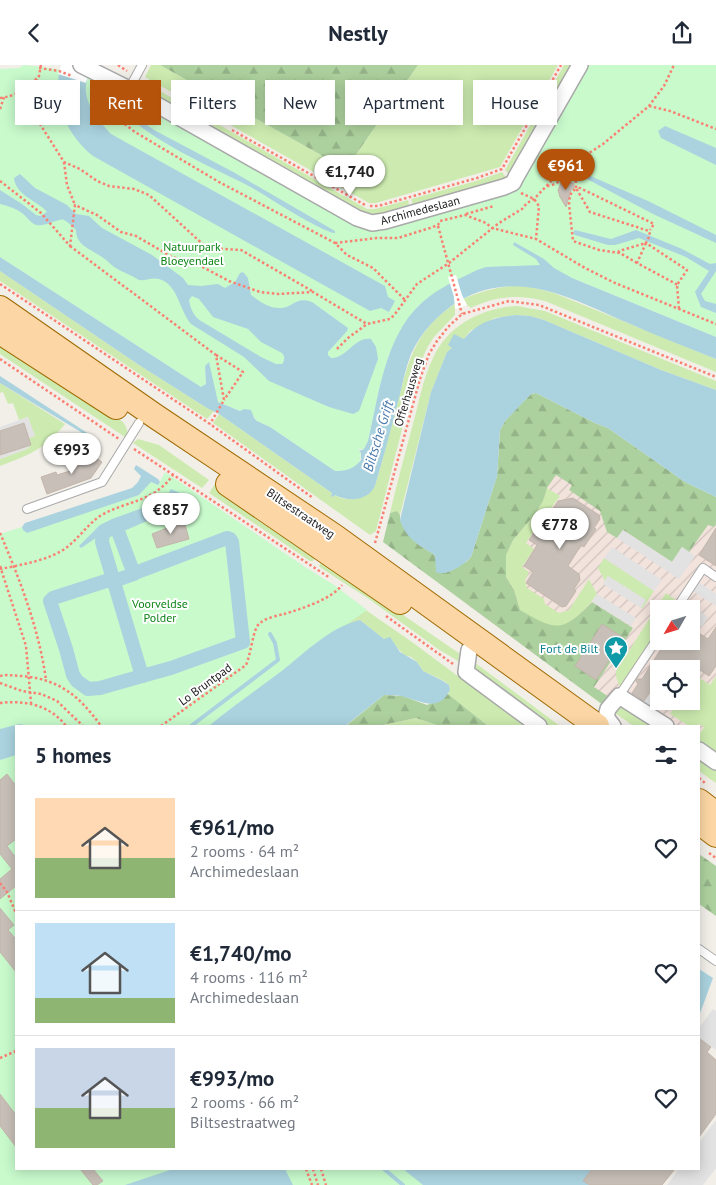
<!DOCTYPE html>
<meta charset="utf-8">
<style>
body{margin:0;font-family:"PT Sans",sans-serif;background:#f6f6f7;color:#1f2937;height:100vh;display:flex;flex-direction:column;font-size:19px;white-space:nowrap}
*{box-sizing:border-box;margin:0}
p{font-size:16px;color:#747a83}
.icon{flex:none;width:28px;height:28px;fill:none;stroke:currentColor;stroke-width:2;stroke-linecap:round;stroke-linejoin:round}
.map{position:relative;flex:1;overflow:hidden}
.panel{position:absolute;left:15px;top:660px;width:685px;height:445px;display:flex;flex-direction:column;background:#fff;border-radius:0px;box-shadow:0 2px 12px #0003}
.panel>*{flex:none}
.top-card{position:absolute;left:15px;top:15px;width:686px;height:45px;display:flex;gap:10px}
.needle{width:32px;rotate:231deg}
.fabs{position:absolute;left:650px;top:535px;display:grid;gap:10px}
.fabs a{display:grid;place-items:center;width:50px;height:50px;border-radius:0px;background:#fff;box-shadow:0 2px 12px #0003;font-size:25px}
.price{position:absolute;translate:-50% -42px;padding:0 11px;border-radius:18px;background:#fff;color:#222;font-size:16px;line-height:32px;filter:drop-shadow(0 1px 2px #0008)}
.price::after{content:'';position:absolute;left:50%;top:30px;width:15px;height:11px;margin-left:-8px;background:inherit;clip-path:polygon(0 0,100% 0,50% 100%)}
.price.on{background:#b45309;color:#fff}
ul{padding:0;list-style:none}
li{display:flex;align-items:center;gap:15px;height:125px;padding:0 20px}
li+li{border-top:1px solid #e0e1e3}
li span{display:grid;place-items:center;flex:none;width:140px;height:100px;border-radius:0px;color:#555}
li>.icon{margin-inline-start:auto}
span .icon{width:60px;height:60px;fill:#fffc;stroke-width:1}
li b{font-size:21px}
h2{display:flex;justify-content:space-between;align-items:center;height:60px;padding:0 20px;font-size:21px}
.chip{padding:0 18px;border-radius:0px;background:#fff;box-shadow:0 2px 12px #0003;font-size:18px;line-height:45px}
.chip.on{background:#b45309;color:#fff}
header{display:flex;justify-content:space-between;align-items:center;height:65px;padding:0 20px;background:#fff;font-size:22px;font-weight:800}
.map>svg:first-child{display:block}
.military{fill:url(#military-furrows);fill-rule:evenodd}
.grass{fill:#cdebb0}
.forest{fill:url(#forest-firs)}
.park{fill:#c8facc}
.parking{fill:#e2e2e2}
.water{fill:#aad3df;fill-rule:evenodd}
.pier{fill:#fff}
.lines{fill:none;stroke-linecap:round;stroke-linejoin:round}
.stream{stroke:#aad3df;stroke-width:4}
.canal{stroke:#aad3df;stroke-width:14}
.building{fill:#c7bfb8;stroke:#c4b6ab}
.lane-casing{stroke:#a9a9a9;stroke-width:10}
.street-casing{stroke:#a9a9a9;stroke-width:18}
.primary-casing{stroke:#a06b00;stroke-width:26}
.path{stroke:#fa8072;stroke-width:2.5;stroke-dasharray:2.5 2.5;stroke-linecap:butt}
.lane{stroke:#fff;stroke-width:8}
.street{stroke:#fff;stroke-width:15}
.primary{stroke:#fcd6a4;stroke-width:24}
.labels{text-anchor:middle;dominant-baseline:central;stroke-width:4;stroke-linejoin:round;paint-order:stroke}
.street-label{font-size:12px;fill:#222;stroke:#fff}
.park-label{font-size:12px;fill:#0c8416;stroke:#fff}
.culture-label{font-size:12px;fill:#0d838f;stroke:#fff;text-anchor:end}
.water-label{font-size:14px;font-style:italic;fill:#4a7aab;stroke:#fff}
</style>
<header><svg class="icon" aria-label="back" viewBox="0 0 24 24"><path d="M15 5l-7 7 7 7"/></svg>Nestly<svg class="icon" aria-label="share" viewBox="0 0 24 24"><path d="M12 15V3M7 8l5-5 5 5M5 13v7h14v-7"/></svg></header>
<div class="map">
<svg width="716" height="1120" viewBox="0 0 716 1120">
<defs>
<pattern id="military-furrows" width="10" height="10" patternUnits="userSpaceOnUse" patternTransform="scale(1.25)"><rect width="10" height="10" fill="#f3e3dd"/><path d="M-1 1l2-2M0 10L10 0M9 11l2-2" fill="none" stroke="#d0c2bd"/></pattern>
<pattern id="forest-firs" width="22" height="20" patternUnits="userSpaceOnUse" patternTransform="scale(1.25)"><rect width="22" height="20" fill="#add19e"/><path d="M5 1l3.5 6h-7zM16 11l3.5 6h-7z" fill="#95b388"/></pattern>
</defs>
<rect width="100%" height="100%" fill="#f2efe9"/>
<path class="military" d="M 517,373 L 716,452 L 716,718 L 699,706 L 699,661 L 633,661 L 469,541 L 472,520 ZM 659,544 L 691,544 L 691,576 L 659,576 ZM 659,604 L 691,604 L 691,636 L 659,636 Z"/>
<g class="grass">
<path d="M 151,0 L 160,0 L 346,104 L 418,0 L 558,0 L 500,102 L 376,138 L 369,138 L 150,15 L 145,12 Z"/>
<path d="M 564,0 L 575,0 L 511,112 L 505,105 Z"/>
<path d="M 144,17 L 367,144 L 375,144 L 408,135 L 410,144 L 369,152 L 140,24 Z"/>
<path d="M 502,107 L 508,115 L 414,143 L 411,134 L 476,116 Z"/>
<path d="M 0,206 L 139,300 L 207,343 L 214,346 L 207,354 L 0,216 Z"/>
<path d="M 523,220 L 554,228 L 716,294 L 716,307 L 545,236 C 518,229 495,231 471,243 L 467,240 L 463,234 C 483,226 501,221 523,220 Z"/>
<path d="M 455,239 L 455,250 L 434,272 L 427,283 L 417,306 L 376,466 L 370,470 L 213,358 L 219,349 L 332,428 L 331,430 L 333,432 L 335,430 C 351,439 362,433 375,421 C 384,392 391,361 399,332 C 410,291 417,264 455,239 Z"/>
<path d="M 517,241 L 545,246 L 716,316 L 716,325 L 661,305 L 544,255 L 530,251 L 516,250 L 495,253 L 470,266 L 464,274 L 447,287 L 431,327 L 400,450 L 397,446 L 390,448 C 397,418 405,389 413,359 C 419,337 423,313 433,293 C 448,260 482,243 517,241 Z"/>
<path d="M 0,275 L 123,357 C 126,362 130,367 125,372 L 0,289 Z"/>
<path d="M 0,318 L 65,359 C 45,384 29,390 0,401 L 0,394 L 29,383 L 26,374 L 34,371 L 28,352 L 19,355 L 13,338 L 8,339 L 3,327 L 0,328 Z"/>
<path d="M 138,374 L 159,380 L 209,415 L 202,423 L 133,378 Z"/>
<path d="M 215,419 L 316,491 L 313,496 L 310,496 L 209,428 Z"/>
<path d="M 547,423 L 560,431 L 548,447 L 546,447 L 526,478 L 534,484 L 522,502 L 529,507 L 525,516 L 527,523 L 544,534 L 545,539 L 559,548 L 569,545 L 589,514 L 597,529 C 590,540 570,562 555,562 C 543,561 530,551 520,545 L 514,525 L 506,512 L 506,490 L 513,475 L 535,449 L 543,436 Z"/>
<path d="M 604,493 L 654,526 L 642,544 L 641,542 L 646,535 L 608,511 L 605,516 L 598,503 Z"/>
<path d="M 323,495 L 463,591 L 463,599 L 438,584 L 369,534 L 321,503 L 319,501 Z"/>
<path d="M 666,528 L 677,536 L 672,544 L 659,544 L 659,548 L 655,545 Z"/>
<path d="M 350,534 L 412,577 L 525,661 L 488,661 L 448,629 L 450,625 L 449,620 L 444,616 L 423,606 L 417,597 L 411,592 L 404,590 L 392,577 L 384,574 L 360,555 L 169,661 Z"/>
<path d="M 653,548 L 659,552 L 659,564 L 621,621 L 619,620 C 616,611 613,607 620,600 Z"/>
<path d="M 474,597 L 560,661 L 545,661 L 475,605 Z"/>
<path d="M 692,608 L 710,620 L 716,611 L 716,690 L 699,678 L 699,670 L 704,662 L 699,659 L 698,661 L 689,661 L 670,649 L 674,643 L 673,636 L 691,636 Z"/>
<path d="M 619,640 L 622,641 L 658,661 L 634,661 L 612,646 Z"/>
<path d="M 416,653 L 440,661 L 379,661 Z"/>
<path d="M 699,691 L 716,703 L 716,718 L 699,706 Z"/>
</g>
<g class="forest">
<path d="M 160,0 L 418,0 L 346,104 Z"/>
<path d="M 536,328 L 595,358 L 608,363 L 685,417 L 716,432 L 716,459 L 714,462 L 708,460 L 689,487 L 682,482 L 672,497 L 623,465 L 617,473 L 607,467 L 600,446 L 569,425 L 572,420 L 556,410 L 547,423 L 543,436 L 535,449 L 513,475 L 506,490 L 506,512 L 514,525 L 520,545 C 556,566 562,568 592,537 L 633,563 L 594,622 L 609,632 L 603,640 L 383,477 L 390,448 L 397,446 L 400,450 L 400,455 L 419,480 L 435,490 L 436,496 L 445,508 L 466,497 L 471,492 L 497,411 L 500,365 L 505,356 L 522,338 L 531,329 Z"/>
<path d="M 448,629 L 488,661 L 440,661 L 416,653 L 378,661 L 347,660 L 384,630 L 403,631 L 427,640 L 443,633 Z"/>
<path d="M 699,789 L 716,801 L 716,851 L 699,839 Z"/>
</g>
<g class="park">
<path d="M 24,0 C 52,2 78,8 104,18 L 373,163 L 441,148 L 512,127 L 518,121 L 587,0 L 716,0 L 716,272 L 572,213 L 457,215 L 430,231 L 418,241 L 389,289 L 380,321 L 368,376 L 364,384 L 359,384 C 366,400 349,407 335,406 L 270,362 L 257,356 L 253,351 L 218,337 L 205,301 L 206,319 L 201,322 L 0,192 L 0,4 L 19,3 Z"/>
<path d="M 165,407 L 305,502 L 334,520 L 367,545 L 350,557 L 314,581 L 224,661 L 16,661 L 16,1104 L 437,1104 L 444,1120 L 0,1120 L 0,469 L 22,462 L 23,465 L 139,430 C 144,426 146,420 151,417 L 158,420 Z"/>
</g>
<g class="parking">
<path d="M 28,352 L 35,371 L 26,374 L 29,383 L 0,394 L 0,362 Z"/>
<path d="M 623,465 L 672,497 L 682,482 L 695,491 L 679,514 L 617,473 Z"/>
<path d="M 612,482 L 662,515 L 654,526 L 604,493 Z"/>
<path d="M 608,511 L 646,535 L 641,543 L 603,519 Z"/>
<path d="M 697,516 L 716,529 L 716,541 L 691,525 Z"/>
<path d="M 597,529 L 636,553 L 631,561 L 592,537 Z"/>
<path d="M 685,536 L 708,552 L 702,562 L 691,555 L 691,544 L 680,544 Z"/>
<path d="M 659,614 L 659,636 L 653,644 L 643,638 Z"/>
<path d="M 713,944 L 716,946 L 716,985 L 699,972 L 699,963 Z"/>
<path d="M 716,1055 L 716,1103 L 703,1120 L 667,1120 L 679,1104 L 699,1104 L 699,1078 Z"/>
</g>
<g class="water">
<path d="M 61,0 L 92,0 C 90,6 87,13 86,20 C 84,39 99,56 111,69 L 385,221 L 388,232 L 395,236 L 389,247 L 381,243 L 370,246 L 93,91 C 66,69 51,35 61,0 Z"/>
<path d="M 124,44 L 154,65 L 235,108 L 335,166 L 335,168 C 330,169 302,153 295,149 C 278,139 262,128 245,119 C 203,98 158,79 123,47 Z"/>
<path d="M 665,61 L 716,83 L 716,100 L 661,73 L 658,66 Z"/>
<path d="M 20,109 L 35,123 L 67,140 L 76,149 L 89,151 L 102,163 L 152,190 L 183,213 L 188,220 L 201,221 L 218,219 L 225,223 L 235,217 L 240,208 L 243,207 L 248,213 L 251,230 C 259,236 270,244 281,243 C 294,242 296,231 312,237 L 348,263 L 347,266 L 328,287 L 328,290 L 331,293 C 346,294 355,271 371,274 L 376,282 L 378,294 L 359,346 L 353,349 L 329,342 L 269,316 L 244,292 L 191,259 C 179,245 178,219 159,214 C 152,212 146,216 139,215 C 131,210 122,207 114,202 C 110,199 107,195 102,192 C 91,184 76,181 76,165 C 73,162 68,157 64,155 C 60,152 43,164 34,159 C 29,156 26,151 22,148 C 15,143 8,141 0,139 L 0,125 L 22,139 L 36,150 L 40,151 L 47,147 C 37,135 16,131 14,113 ZM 192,231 L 199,234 L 213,252 L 248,264 L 261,277 L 282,288 C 285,291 285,295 282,299 L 276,299 L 261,292 L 201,256 C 194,252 190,243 189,235 Z"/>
<path d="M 585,110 L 588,110 L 648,136 L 716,170 L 716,178 L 653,149 L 585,113 Z"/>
<path d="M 575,165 L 611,174 L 636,165 L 682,184 L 710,199 L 716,198 L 716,206 L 701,229 L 705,236 L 716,239 L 716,248 L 701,242 L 695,227 L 709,206 L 686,192 L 639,173 L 615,180 L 608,180 L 575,170 L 573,168 Z"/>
<path d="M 514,177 L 544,194 L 554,203 L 572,213 L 716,272 L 716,294 C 687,282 657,271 628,258 C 572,234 519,202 459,236 C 438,249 421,267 411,289 C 406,302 403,316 400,329 C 392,360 384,391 375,421 C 368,436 348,437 335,430 L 333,432 L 331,431 L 332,428 L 219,349 L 207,343 L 139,300 L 0,206 L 0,192 L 201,322 L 206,319 L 205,301 L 209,297 L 218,337 L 240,346 L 244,344 L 251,345 L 254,353 L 257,356 L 270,362 L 335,406 C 346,406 354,404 361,395 L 361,388 L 359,386 L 364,384 L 368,376 C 380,326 385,264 430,231 C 445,220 461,213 477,205 L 486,202 L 540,200 L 536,194 L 513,180 Z"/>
<path d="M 516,250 L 530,251 L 544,255 L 661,305 L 716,325 L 716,432 L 685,417 L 608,363 L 595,358 L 536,328 L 531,329 L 505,356 L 500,365 L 497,411 L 471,492 C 464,500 446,512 436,507 L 435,490 C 419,480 406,474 400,455 L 431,327 L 447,287 L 452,283 L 448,280 L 454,269 L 464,274 C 477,257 495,252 516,250 Z"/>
<path d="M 0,311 L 95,373 L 94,375 L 0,318 Z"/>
<path d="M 136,400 L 158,414 L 160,417 L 158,420 L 151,417 L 139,430 L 27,468 L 23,465 L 22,462 L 25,458 L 132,423 L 138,417 L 141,411 L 134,404 Z"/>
<path d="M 171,424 L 191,433 L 190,441 L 172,445 L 101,476 L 98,473 L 96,473 L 81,483 L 79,481 L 100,460 L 112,454 L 170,433 L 171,430 L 169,427 Z"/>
<path d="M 360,555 L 384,574 L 390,572 L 400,587 L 417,597 L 423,606 L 443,616 L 449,620 L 450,625 C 439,647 423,637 405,632 C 398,630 391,630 384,630 L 345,661 L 209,661 C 233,641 258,624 283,605 C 306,587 330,562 360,555 Z"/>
<path d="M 19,659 L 31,661 L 16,661 L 16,690 L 0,695 L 0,664 Z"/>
<path d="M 699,904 L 713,913 L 699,951 Z"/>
<path d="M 173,1104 L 285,1104 L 293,1120 L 125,1120 Z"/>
<path d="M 403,1104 L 592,1104 L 583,1116 L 590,1120 L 423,1120 Z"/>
</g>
<g class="pier">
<path d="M 61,0 L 92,0 L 86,18 L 58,9 Z"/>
<path d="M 456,210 L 462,230 L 467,240 L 455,244 L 454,232 L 448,212 Z"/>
</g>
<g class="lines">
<g class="stream">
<path d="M 191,661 L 278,595 L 275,578 L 270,569"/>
<path d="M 384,1104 L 403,1120"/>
</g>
<g class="canal">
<path d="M 116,461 L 134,509 L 114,516 L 106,516 L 53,533 L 50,536 L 66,584 L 73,610 L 77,616 L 88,624 L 100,623 L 142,611"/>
<path d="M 111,463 L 103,467 L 102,477 L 142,611 L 171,603 L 243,577 L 232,477 L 230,474 L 227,473 L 135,508"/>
</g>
</g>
<g class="building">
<path d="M 568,115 L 574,119 L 574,123 L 571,125 L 566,142 L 560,132 L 558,125 L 561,118 Z"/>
<path d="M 24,358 L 31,380 L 0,390 L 0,366 Z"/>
<path d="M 88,387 L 102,397 L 91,413 L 47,429 L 41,412 L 56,407 L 57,410 L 73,405 L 78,397 L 80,398 Z"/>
<path d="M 573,433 L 599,450 L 600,454 L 594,463 L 596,464 L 584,482 L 581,480 L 568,501 L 579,509 L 580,515 L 574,524 L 576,526 L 566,541 L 562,542 L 526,518 L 533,507 L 524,501 L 537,480 L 529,475 L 543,454 L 545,456 L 558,436 Z"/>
<path d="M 184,456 L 189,474 L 157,483 L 152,469 Z"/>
<path d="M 716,463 L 716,501 L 699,490 Z"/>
<path d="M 602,559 L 624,573 L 596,615 L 575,601 Z"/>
<path d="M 716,562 L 716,601 L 709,611 L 686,596 L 669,598 L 666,604 L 659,604 L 659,614 L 644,636 L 632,628 L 638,619 L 636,616 L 637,614 L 642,614 L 666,576 L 691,576 L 691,563 L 708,574 Z"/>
<path d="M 7,709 L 16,721 L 16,774 L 7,781 L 16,793 L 16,821 L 0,834 L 0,814 L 12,804 L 0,789 L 0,715 Z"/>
<path d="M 0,843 L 14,860 L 8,865 L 16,874 L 16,907 L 0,887 Z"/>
<path d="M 699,973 L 711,982 L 707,987 L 716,995 L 716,1049 L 699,1072 Z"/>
<path d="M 0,1029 L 16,1050 L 16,1082 L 0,1061 Z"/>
<path d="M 80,1104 L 93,1104 L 103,1116 L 97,1120 L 93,1120 Z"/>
<path d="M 592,1104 L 675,1104 L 662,1120 L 590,1120 L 583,1116 Z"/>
</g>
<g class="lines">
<g class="lane-casing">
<g id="lane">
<path d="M 129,24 L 142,0"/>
<path d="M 27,444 L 102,417 L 139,358"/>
<path d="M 676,544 L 703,503 L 716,512"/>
<path d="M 619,631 L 659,571"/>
<path d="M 699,884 L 716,896"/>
</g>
</g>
<g class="street-casing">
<g id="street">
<path d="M 81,0 L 129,24 L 357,153 L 372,158 L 385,156 L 504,122 L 513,118 L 516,112 L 580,0"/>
<path d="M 469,585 L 466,607 L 539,661"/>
<path d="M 613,661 L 606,652 L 608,644 L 619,631 L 666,661"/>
<path d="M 699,685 L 716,697"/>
</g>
</g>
<g class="primary-casing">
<g id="primary">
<path d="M 0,243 L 155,351 L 334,471 L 597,661"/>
<path d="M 0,267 L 116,342"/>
<path d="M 228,419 L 400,537"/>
<path d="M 699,736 L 716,749"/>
<path d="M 699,757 L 716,770"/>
</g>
</g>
<g class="path">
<path d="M 41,0 L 34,38 L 40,59 L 64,97 L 80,104 L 97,116 L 109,121 L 134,124 L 149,130 L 207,183 L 241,185 L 312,226"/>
<path d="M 118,0 L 127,6"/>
<path d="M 39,3 L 59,6 L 72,11"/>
<path d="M 100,24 L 101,35 L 106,42 L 114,51 L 135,67 L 219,117 L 335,178 L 347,190 L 373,203 L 405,235"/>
<path d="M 0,33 C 16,31 26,24 37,13"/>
<path d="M 649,41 L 670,46 L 716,64"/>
<path d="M 0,44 L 4,32"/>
<path d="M 232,65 L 365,140"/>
<path d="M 64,97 L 67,120 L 75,140"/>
<path d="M 0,116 L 41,148 L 70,181 L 75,140 L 97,150 L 121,167 L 136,171 L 172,192 L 195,198 L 229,216 L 260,227 L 278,229 L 313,227 L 367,259 L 390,254 L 395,249 L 417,219 L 449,198 L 499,158 L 522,144 L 527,138 L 534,134 L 557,110 L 572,99 L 603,79 L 649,41 L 664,21 L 674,0"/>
<path d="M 547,121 C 558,121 565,107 576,117 L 576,123 L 580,123 L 654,159 L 650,165"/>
<path d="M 521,128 L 534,134 L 539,141 L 536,174"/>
<path d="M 370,141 L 378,141 L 477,113 L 502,104 L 561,0"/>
<path d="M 466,149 L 494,141"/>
<path d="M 438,161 L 462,249"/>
<path d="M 335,178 L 377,173 L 398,173 L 430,163 L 438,160 L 440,156 L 465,150 L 486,158 L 492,163 L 536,174 L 585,203 L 615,218 L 716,259"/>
<path d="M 646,178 L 637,198 L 678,220"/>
<path d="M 70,181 L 216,290 L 224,335 L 210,359"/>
<path d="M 619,188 L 619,186 L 646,178"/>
<path d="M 637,198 L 620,188 L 599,185 L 573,176 L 569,139 L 570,130 L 576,123 L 590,147 L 649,166 L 650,170 L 646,178 L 687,205 L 677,220 L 679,244"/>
<path d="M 0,219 L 210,359 L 313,433"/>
<path d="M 337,284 L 348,273 L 367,259"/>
<path d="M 216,290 L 243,307 L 224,335"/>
<path d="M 0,294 L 119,374"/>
<path d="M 134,384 L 330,513"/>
<path d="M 0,468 C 20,515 39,564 46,615"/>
<path d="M 375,478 L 420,314 L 429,289 L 437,276 L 448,262 L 462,249 L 509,236 L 539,240 L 716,312"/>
<path d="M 0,501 L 26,581 L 31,638"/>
<path d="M 0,504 C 21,500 49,495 66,483 C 79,473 87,460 100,451 C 127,435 153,438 173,410"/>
<path d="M 386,551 L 453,599"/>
<path d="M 0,611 C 8,609 15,611 23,611 C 61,615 80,632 101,661"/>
<path d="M 0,618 L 22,626 L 41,629 L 57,636 L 83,661"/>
<path d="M 0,638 C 25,635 50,640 66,661"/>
<path d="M 161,661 L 246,600 C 251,589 253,564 259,559 C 265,553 276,551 284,549 C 301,544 332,534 342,520"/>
<path d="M 699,713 L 705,718"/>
<path d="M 709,788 L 716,793"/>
<path d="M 0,818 L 7,827 L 16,848"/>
<path d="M 0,993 L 16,986"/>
<path d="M 306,1104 L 312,1120"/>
<path d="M 313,1104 L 318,1120"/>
<path d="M 321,1104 L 326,1120"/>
</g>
<use href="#lane" class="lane"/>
<use href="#street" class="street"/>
<use href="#primary" class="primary"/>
</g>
<defs>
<g id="sight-pin" transform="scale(1.25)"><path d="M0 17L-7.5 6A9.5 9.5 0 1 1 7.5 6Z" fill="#0f9aa8" stroke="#fff"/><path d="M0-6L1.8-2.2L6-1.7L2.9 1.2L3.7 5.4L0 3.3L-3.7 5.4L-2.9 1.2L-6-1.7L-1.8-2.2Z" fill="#fff"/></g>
</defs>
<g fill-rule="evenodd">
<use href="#sight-pin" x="616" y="583"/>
</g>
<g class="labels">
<g class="street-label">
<text transform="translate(420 145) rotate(-15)">Archimedeslaan</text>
<text transform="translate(408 327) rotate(-73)">Offerhausweg</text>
<text transform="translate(301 448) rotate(34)">Biltsestraatweg</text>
<text transform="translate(205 619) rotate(-36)">Lo Bruntpad</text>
</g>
<g class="park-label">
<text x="192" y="181">Natuurpark<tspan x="192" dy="14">Bloeyendael</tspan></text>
<text x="160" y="538">Voorveldse<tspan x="160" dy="14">Polder</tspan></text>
</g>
<g class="culture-label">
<text x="598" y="583">Fort de Bilt</text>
</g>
<g class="water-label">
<text transform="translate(378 371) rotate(-73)">Biltsche Grift</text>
</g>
</g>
</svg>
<div class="fabs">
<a><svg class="needle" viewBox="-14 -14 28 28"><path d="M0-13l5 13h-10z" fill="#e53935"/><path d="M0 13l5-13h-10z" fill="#747a83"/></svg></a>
<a><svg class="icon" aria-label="locate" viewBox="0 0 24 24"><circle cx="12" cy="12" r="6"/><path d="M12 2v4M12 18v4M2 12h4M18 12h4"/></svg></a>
</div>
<b class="price on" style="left:566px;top:126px">€961</b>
<b class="price" style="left:350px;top:132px">€1,740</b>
<b class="price" style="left:72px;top:410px">€993</b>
<b class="price" style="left:171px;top:470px">€857</b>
<b class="price" style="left:560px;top:485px">€778</b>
<div class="top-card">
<a class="chip">Buy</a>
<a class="chip on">Rent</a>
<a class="chip">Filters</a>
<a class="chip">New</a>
<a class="chip">Apartment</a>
<a class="chip">House</a>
</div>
<section class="panel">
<h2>5 homes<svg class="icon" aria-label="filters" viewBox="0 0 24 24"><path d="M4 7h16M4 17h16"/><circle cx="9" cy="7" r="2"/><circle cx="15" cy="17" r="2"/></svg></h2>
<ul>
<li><span style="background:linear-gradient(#ffd9b3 60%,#8fb573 0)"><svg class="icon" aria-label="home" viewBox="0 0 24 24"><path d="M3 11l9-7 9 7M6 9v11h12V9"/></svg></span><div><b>€961/mo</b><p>2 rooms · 64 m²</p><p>Archimedeslaan</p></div><svg class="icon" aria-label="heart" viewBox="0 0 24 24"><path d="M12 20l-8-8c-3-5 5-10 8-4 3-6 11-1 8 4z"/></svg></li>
<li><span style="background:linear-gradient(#bfe0f5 75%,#8fb573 0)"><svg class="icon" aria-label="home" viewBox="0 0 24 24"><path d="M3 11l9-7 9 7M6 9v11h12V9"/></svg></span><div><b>€1,740/mo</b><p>4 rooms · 116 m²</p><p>Archimedeslaan</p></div><svg class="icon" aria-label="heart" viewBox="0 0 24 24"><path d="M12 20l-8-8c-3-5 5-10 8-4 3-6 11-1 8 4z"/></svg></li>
<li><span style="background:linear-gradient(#c9d6e8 60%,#8fb573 0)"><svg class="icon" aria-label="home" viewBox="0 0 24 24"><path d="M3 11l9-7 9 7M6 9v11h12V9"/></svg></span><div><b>€993/mo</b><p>2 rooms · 66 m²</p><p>Biltsestraatweg</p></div><svg class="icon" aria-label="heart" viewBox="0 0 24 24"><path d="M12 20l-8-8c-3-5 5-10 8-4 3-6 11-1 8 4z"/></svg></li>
</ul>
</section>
</div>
